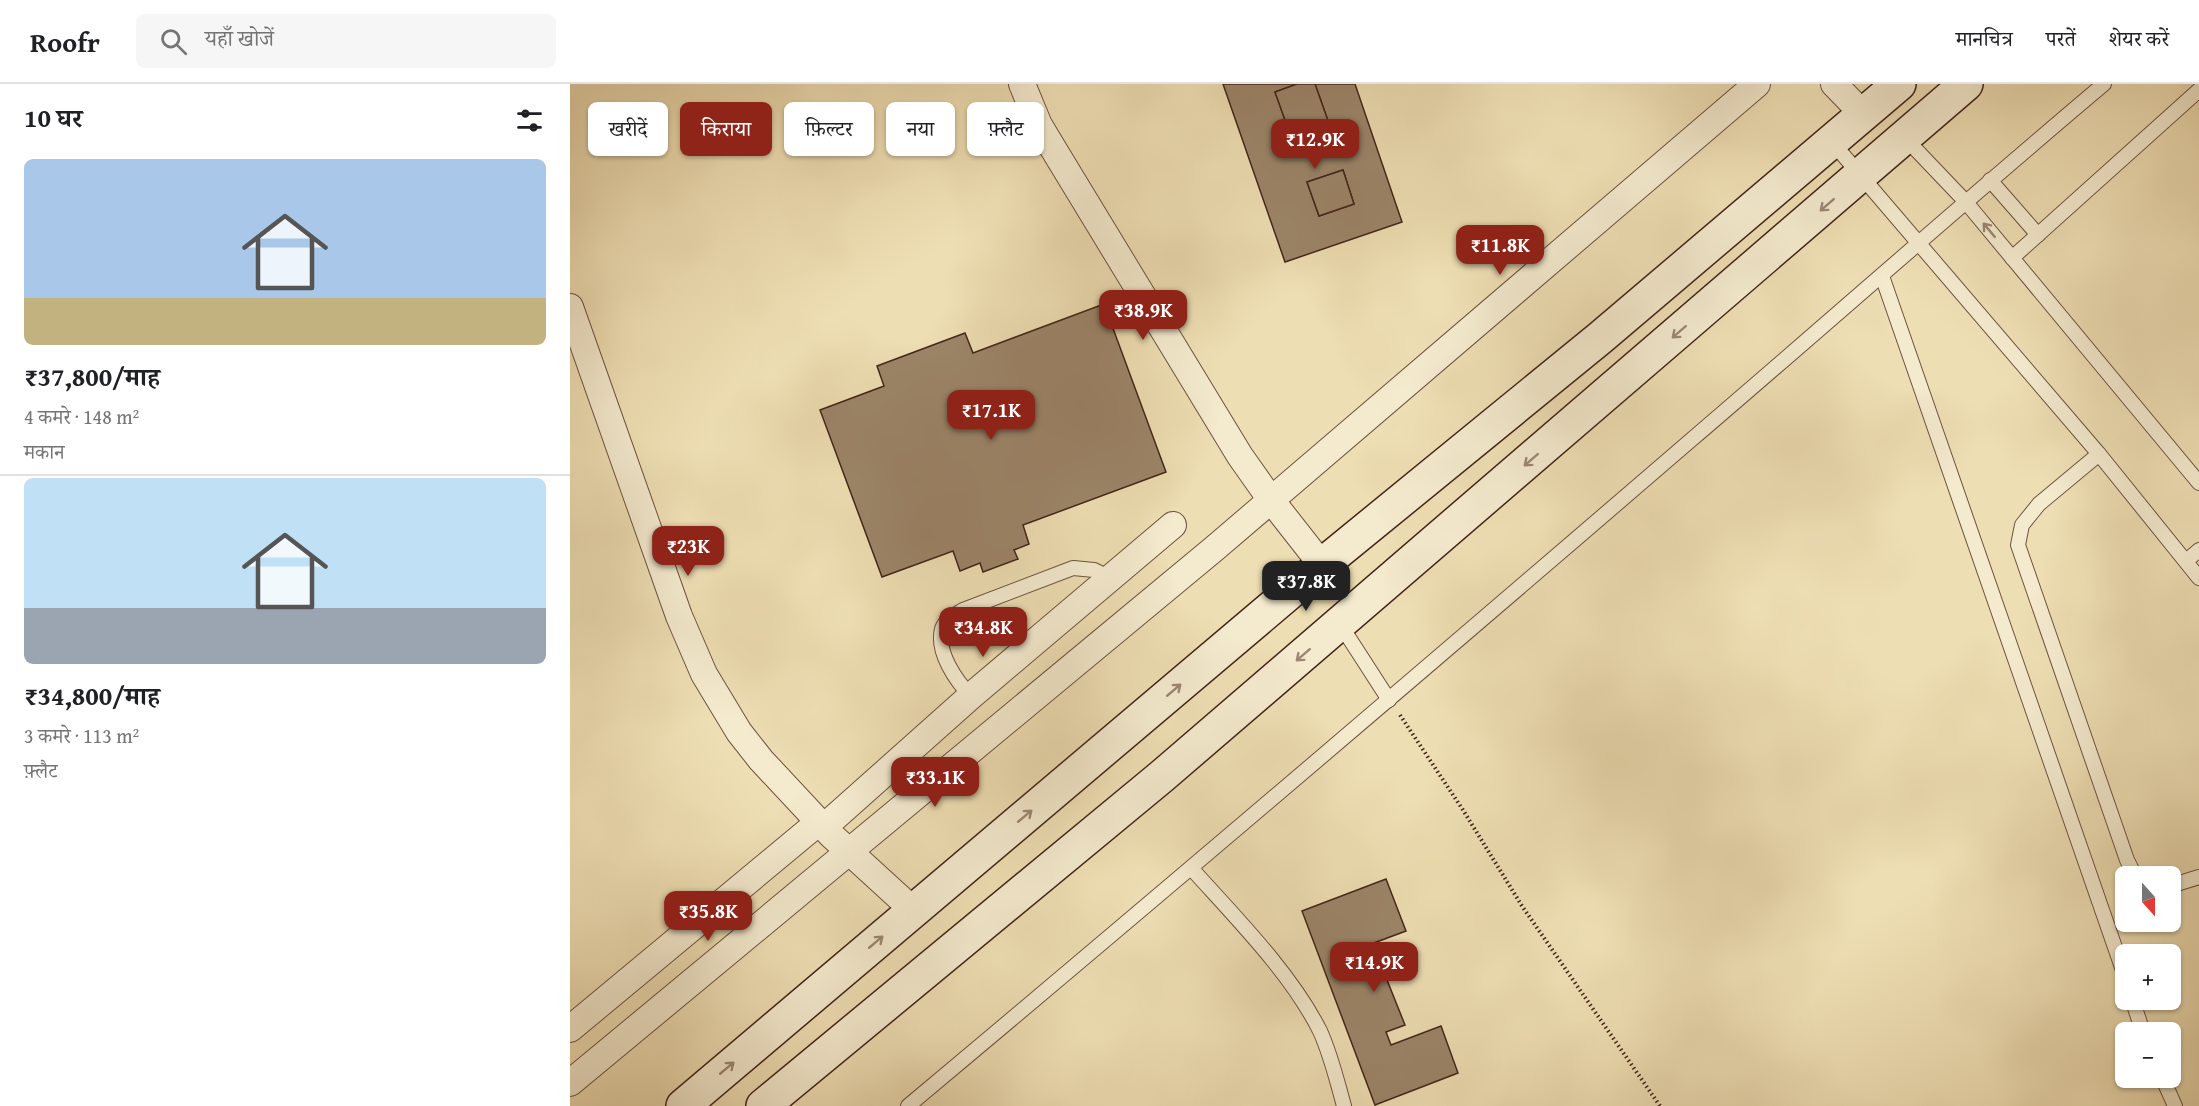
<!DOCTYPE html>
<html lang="hi">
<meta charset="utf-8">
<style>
body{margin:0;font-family:"Gentium Book Plus","Noto Serif Devanagari",serif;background:#f6f6f6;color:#202124;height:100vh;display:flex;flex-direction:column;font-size:22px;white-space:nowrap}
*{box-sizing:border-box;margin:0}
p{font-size:20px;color:#757577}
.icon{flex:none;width:33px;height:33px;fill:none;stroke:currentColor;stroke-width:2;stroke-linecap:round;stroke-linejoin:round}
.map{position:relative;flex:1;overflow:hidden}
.panel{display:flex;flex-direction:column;background:#fff;width:570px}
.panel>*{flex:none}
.top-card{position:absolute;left:18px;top:18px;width:570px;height:54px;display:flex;gap:12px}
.needle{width:39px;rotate:159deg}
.controls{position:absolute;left:1545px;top:782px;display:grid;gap:12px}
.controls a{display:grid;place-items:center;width:66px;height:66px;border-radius:9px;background:#fff;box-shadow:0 2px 4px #0004;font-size:30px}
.price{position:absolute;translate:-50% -51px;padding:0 14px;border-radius:12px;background:#8f2418;color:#fff;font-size:20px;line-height:39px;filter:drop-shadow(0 2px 3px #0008)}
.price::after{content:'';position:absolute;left:50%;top:36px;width:18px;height:14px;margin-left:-9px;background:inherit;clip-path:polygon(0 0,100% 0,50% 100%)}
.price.current{background:#222;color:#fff}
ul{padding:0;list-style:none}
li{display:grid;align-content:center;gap:12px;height:318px;padding:0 24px}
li+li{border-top:2px solid #e0e0e0}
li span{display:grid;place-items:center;height:186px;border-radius:9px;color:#555}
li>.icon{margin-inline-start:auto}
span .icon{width:108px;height:108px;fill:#fffc;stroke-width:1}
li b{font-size:26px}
h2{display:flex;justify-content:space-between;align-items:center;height:72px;padding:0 24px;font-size:26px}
.pill{padding:0 21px;border-radius:9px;background:#fff;box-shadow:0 2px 4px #0004;font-size:21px;line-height:54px}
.pill.current{background:#8f2418;color:#fff}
header{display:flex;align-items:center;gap:36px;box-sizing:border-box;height:84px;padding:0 30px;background:#fff;border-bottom:2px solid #e0e0e0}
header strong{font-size:28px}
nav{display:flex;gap:33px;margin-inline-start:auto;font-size:21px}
.search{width:420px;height:54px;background:#f6f6f6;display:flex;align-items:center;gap:15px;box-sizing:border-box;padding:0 21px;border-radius:9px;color:#757577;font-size:22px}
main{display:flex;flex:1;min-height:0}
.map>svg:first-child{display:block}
.building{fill:#9c8569;stroke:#432419;stroke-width:1.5;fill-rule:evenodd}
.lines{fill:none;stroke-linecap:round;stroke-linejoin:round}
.lane-casing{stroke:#6e5240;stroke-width:16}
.street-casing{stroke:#6e5240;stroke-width:28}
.secondary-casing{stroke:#432419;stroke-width:36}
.path{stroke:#432419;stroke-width:4;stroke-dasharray:1.5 3;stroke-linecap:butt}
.lane{stroke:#f4eace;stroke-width:14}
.street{stroke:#f4eace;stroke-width:26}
.secondary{stroke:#f4eace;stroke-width:33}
.oneway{stroke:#9c8774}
</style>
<header>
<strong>Roofr</strong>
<div class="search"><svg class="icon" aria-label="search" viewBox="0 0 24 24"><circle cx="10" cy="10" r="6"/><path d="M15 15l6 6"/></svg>यहाँ खोजें</div>
<nav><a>मानचित्र</a><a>परतें</a><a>शेयर करें</a></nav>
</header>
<main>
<section class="panel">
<h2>10 घर<svg class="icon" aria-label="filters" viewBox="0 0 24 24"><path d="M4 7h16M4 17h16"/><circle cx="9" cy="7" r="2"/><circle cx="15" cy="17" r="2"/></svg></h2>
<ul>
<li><span style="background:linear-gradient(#a9c7e8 75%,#c2b280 0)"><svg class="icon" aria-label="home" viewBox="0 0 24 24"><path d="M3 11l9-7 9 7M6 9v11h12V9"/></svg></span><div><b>₹37,800/माह</b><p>4 कमरे · 148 m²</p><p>मकान</p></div></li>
<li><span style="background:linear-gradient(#bfe0f5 70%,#9aa5b1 0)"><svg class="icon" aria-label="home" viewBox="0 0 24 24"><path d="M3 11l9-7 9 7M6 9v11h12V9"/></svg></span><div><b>₹34,800/माह</b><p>3 कमरे · 113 m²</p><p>फ़्लैट</p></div></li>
</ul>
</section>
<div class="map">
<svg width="1629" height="1022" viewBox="0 0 1629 1022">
<rect width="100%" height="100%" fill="#eedeb3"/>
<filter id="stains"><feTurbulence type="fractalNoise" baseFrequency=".00333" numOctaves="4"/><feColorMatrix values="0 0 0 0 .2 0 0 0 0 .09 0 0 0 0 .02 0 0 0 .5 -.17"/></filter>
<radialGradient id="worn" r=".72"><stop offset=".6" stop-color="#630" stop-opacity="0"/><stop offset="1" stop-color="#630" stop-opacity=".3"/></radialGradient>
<g class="building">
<path d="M 653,0 L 727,0 L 705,8 L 725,64 L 763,51 L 745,0 L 785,0 L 832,138 L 715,178 ZM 773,86 L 784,120 L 749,132 L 737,98 Z"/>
<path d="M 727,0 L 745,0 L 763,51 L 725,64 L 705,8 Z"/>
<path d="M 773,86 L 784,120 L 749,132 L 737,98 Z"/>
<path d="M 534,220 L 596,388 L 453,441 L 459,460 L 444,466 L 448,475 L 413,488 L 410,479 L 390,487 L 383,467 L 312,493 L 250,326 L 314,302 L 307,282 L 395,249 L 403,269 Z"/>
<path d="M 816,795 L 836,847 L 785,866 L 790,878 L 807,871 L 835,941 L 816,948 L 821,961 L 871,942 L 888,989 L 805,1021 L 732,827 Z"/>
</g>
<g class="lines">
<g class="lane-casing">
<g id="lane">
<path d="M 1334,53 L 1395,117 L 1629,399"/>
<path d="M 1262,58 L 1529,370 L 1629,494"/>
<path d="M 1420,96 L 1468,151"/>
<path d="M 1442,174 L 1629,6"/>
<path d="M 1312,192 L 1556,895"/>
<path d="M 1529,370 L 1469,420 L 1452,441 L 1448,461 L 1557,776 L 1565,792"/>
<path d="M 1616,477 L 1629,466"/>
<path d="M 770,540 L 819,616"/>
<path d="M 401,612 C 386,597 366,568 372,545 C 375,536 385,531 393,526 L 503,484 L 524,486 L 540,494"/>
<path d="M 622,785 C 665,833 721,889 750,947 C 761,971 767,997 774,1022"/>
<path d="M 1600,802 L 1629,793"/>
<path d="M 1562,915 L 1573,948"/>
<path d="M 1592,993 L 1605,1022"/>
<path d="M 338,1022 C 601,802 861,580 1121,356 C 1259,238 1395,117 1534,0"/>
</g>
</g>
<g class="street-casing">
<g id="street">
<path d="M 452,0 L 469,41 L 484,66 L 670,372 L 701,416 L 752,481"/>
<path d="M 1264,0 L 1294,31"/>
<path d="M 0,223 L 109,532 L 134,590 L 169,648 L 191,676 L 261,751 L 343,826"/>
<path d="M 254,743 L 401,612 L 603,441"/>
<path d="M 0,945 L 249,738"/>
<path d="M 0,999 L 645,464 L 1187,0"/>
</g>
</g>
<g class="secondary-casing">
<g id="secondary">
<path d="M 113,1022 L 752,481 L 1030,254 L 1329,0"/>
<path d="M 193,1022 L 591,693 L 1396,0"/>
</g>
</g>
<path class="path" d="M 830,631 L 893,726 L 952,822 L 1090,1022"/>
<use href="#lane" class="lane"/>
<use href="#street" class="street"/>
<use href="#secondary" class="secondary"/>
</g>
<defs><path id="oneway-shaft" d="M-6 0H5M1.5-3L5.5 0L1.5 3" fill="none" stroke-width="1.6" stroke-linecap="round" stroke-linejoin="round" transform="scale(1.5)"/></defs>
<g class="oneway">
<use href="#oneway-shaft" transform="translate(1257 121) rotate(139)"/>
<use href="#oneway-shaft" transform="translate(1419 146) rotate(-130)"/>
<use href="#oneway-shaft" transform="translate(1109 248) rotate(139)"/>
<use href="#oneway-shaft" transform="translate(961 376) rotate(139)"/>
<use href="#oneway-shaft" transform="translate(733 571) rotate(139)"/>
<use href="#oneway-shaft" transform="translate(604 606) rotate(-40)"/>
<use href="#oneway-shaft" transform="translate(455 732) rotate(-40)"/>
<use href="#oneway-shaft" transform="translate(306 858) rotate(-40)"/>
<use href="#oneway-shaft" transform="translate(157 984) rotate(-40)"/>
</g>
<rect width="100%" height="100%" filter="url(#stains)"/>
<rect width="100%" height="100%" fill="url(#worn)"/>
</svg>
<div class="controls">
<a><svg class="needle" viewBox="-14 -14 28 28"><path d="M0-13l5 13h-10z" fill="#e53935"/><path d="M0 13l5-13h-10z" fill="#757577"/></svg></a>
<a>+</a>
<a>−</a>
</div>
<b class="price" style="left:745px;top:86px">₹12.9K</b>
<b class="price" style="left:930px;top:192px">₹11.8K</b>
<b class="price" style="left:573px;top:257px">₹38.9K</b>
<b class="price" style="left:421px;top:357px">₹17.1K</b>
<b class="price" style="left:118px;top:493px">₹23K</b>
<b class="price current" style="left:736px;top:528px">₹37.8K</b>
<b class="price" style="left:413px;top:574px">₹34.8K</b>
<b class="price" style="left:365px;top:724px">₹33.1K</b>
<b class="price" style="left:138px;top:858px">₹35.8K</b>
<b class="price" style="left:804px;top:909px">₹14.9K</b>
<div class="top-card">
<a class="pill">खरीदें</a>
<a class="pill current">किराया</a>
<a class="pill">फ़िल्टर</a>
<a class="pill">नया</a>
<a class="pill">फ़्लैट</a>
</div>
</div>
</main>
